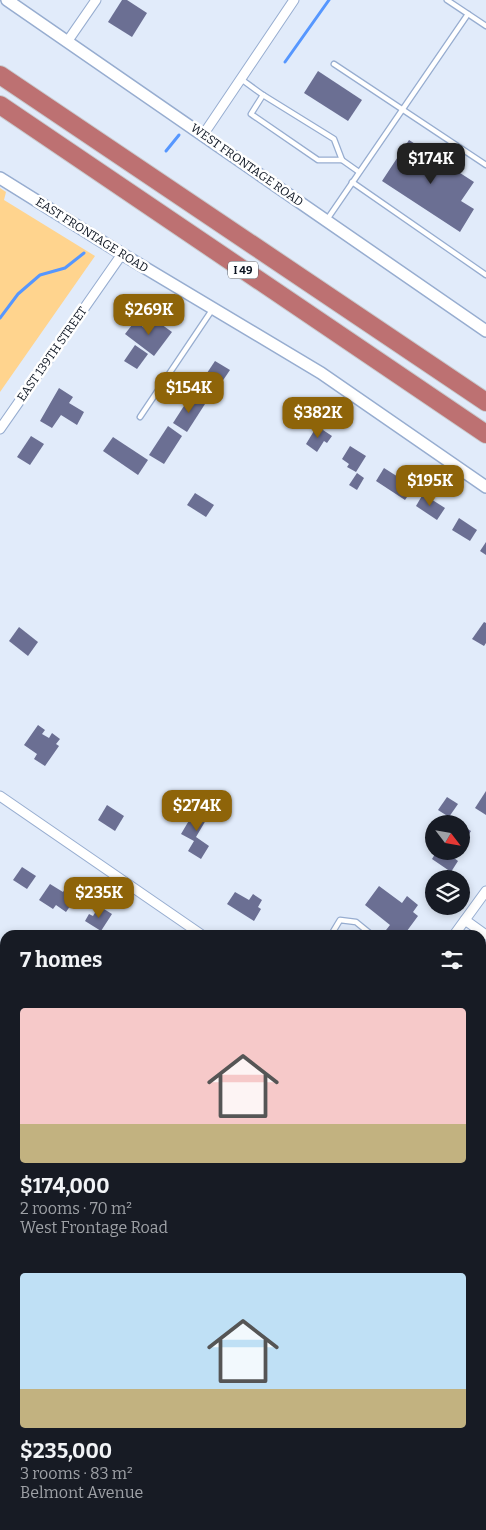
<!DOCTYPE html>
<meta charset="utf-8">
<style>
body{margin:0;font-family:Bitter,serif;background:#242831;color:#f1f3f6;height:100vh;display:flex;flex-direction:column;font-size:19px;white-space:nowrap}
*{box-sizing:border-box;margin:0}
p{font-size:16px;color:#9ea1a6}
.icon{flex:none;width:28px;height:28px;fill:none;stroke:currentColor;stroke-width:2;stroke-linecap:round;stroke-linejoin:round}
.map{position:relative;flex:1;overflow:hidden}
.drawer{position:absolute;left:0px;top:930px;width:486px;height:600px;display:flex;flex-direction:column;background:#171b24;border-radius:15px 15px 0 0;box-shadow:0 2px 8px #0003}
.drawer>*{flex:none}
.needle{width:32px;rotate:121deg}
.tools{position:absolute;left:425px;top:815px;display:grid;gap:10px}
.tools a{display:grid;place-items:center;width:45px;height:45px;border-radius:50%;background:#171b24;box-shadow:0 2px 8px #0003;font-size:25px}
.price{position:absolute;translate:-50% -42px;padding:0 11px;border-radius:10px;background:#8e6409;color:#fff;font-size:16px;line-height:32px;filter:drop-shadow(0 1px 2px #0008)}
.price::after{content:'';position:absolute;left:50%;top:30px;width:15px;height:11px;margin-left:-8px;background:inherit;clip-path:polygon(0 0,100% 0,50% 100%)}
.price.on{background:#222;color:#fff}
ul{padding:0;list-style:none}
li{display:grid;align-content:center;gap:10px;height:265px;padding:0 20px}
li span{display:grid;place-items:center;height:155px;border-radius:5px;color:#555}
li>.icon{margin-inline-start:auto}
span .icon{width:90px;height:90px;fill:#fffc;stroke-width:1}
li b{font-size:21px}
h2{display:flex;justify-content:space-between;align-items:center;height:60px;padding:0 20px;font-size:21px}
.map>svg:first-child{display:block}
.green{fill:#ffd48e}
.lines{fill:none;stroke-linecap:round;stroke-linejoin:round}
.stream{stroke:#5697ff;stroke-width:3}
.building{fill:#6b6f93}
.service-casing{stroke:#97add0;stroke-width:7}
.minor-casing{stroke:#97add0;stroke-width:11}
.tertiary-casing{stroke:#97add0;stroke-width:14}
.motorway-casing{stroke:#c9cbce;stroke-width:20}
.service{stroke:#fff;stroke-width:4.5}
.minor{stroke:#fff;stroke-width:9}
.tertiary{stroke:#fff;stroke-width:11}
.motorway{stroke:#bd7172;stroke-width:18}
.labels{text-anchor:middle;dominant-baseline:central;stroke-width:5;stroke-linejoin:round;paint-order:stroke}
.shield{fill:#fff;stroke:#545a63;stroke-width:1}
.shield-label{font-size:11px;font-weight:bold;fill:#0b1320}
.street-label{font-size:12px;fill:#0b1320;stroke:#fff}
</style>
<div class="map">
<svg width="486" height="1530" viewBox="0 0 486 1530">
<rect width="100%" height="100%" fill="#e1ebfa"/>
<path class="green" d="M 0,188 L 6,192 L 4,200 L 95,256 L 0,392 Z"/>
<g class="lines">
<g class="stream">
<path d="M 285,62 L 329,0"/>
<path d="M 166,151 L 179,135"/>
<path d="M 0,318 L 18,294 L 40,275 L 65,268 L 84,253"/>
</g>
</g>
<g class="building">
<path d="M 122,0 L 127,0 L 147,13 L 132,37 L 108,22 Z"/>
<path d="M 318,71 L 362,100 L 348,121 L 304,93 Z"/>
<path d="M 409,140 L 474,182 L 461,201 L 474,209 L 460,232 L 382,181 Z"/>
<path d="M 154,319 L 172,332 L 154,356 L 125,334 L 135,321 L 146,329 Z"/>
<path d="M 135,345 L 148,354 L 137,369 L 124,361 Z"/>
<path d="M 215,361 L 230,370 L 211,398 L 197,388 Z"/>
<path d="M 59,388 L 73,397 L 69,403 L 84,412 L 77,425 L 61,415 L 52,428 L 40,421 Z"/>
<path d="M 191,395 L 205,404 L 187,432 L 173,423 Z"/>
<path d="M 168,426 L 182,436 L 164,464 L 149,455 Z"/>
<path d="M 317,426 L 332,436 L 327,443 L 324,441 L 317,452 L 306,444 Z"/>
<path d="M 31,436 L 44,444 L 30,465 L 17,457 Z"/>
<path d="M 113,437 L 148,460 L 138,475 L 103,451 Z"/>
<path d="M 350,446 L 366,456 L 356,472 L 347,467 L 349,464 L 342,459 Z"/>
<path d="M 384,468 L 414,487 L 405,500 L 376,481 Z"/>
<path d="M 357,473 L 364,478 L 357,490 L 349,485 Z"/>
<path d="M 195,493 L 214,505 L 206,517 L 187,505 Z"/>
<path d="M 423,494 L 445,508 L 437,520 L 416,506 Z"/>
<path d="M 459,518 L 477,530 L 470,541 L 452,530 Z"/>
<path d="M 486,542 L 486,555 L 480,551 Z"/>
<path d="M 484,622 L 486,623 L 486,643 L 484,646 L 472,639 Z"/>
<path d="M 19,627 L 38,642 L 28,656 L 9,641 Z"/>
<path d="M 38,725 L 45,730 L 42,734 L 49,738 L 52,733 L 60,739 L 56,744 L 59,746 L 45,766 L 34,759 L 37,754 L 24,745 Z"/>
<path d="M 486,791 L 486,815 L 475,808 Z"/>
<path d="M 447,797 L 458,804 L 449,817 L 438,810 Z"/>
<path d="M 107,805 L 124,816 L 115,831 L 98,820 Z"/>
<path d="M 197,807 L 213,817 L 210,822 L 206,820 L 196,837 L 209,846 L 201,859 L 188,851 L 194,841 L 181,834 Z"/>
<path d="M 461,825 L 471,831 L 461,847 Z"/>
<path d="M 434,846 L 434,851 L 458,851 L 454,858 L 458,861 L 451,872 L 432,859 L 435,854 L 430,851 Z"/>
<path d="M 22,867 L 36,876 L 27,889 L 13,880 Z"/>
<path d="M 50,884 L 63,892 L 68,884 L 80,892 L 66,912 L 56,905 L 53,909 L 39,900 Z"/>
<path d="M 379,886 L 402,903 L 407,896 L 418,905 L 413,912 L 418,916 L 404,935 L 400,932 L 398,935 L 382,935 L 390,925 L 365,905 Z"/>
<path d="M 235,892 L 249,900 L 253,894 L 262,900 L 258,907 L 261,909 L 254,921 L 227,904 Z"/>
<path d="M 99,906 L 112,914 L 101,931 L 85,921 L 89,914 L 93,916 Z"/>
<path d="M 134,930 L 142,935 L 131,935 Z"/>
<path d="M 481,961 L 486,964 L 486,979 L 481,976 Z"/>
<path d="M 0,1041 L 5,1044 L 5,1056 L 2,1060 L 0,1059 Z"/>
<path d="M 481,1119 L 485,1120 L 482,1132 L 481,1132 Z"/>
<path d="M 481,1202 L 486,1203 L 486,1225 L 481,1224 Z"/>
<path d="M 0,1207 L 5,1211 L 5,1230 L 0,1226 Z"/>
<path d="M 481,1280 L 486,1281 L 486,1296 L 481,1295 Z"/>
<path d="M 0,1306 L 5,1309 L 0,1317 Z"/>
<path d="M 5,1512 L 5,1525 L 15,1525 L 11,1530 L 5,1530 L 0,1527 L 0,1520 Z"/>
<path d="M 486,1521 L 486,1530 L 483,1530 L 481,1529 Z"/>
<path d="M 179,1525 L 204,1525 L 201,1530 L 188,1530 Z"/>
<path d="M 217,1525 L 228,1530 L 214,1530 Z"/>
</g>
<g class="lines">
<g class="service-casing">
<g id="service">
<path d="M 447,0 L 486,26"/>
<path d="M 334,64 L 486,165"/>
<path d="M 241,79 L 263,95 L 334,139 L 342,160 L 359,172"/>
<path d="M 263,95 L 251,114 L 318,160 L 342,160"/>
<path d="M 352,182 L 486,275"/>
<path d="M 326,221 L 468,14"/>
<path d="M 140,417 L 212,310"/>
<path d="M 331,935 L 340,920 L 356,922 L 372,935"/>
</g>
</g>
<g class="minor-casing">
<g id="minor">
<path d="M 67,42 L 96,0"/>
<path d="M 203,135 L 294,0"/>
<path d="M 0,429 L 122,254"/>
<path d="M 0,796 L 202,935"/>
<path d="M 465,920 L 486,935"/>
<path d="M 454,935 L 486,891"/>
<path d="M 481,1082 L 486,1083"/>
<path d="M 0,1088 L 5,1091"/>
<path d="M 0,1156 L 5,1149"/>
<path d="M 481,1252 L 486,1253"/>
<path d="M 481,1405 L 486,1406"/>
<path d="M 481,1478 L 486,1471"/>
<path d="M 291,1525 L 318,1530"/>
<path d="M 42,1530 L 46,1525"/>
<path d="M 445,1530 L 449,1525"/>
</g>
</g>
<g class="tertiary-casing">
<g id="tertiary">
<path d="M 7,0 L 486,331"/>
<path d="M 0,178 L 122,254 L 321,373 L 486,487"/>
</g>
</g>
<g class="motorway-casing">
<g id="motorway">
<path d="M 0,75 L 486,402"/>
<path d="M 0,105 L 486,434"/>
</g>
</g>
<use href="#service" class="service"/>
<use href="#minor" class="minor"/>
<use href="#tertiary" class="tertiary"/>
<use href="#motorway" class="motorway"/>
</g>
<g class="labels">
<rect class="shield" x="228" y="261.5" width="30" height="17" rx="4"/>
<g class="shield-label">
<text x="243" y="270">I 49</text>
</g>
<g class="street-label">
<text transform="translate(247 165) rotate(35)">WEST FRONTAGE ROAD</text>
<text transform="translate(92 235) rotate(32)">EAST FRONTAGE ROAD</text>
<text transform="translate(52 354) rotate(-55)">EAST 139TH STREET</text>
</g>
</g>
</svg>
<div class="tools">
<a><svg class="needle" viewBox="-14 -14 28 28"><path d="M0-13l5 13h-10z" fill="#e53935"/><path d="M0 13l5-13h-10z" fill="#9ea1a6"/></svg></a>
<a><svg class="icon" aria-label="layers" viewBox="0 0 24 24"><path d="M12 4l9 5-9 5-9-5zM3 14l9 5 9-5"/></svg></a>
</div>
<b class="price on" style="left:431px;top:185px">$174K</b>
<b class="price" style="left:149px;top:336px">$269K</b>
<b class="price" style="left:189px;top:414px">$154K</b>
<b class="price" style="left:318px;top:439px">$382K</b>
<b class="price" style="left:430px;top:507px">$195K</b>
<b class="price" style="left:197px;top:832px">$274K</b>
<b class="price" style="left:99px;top:919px">$235K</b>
<section class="drawer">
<h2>7 homes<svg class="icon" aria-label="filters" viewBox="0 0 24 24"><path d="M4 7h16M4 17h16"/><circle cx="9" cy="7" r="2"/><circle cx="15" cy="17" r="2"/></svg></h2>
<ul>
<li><span style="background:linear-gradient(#f6c9c9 75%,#c2b280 0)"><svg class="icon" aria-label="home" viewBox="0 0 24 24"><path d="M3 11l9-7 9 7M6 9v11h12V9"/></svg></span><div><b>$174,000</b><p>2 rooms · 70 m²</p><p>West Frontage Road</p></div></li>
<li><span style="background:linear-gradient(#bfe0f5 75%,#c2b280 0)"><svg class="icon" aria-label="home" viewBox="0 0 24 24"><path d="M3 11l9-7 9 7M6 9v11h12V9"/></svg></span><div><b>$235,000</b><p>3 rooms · 83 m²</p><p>Belmont Avenue</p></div></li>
</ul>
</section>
</div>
